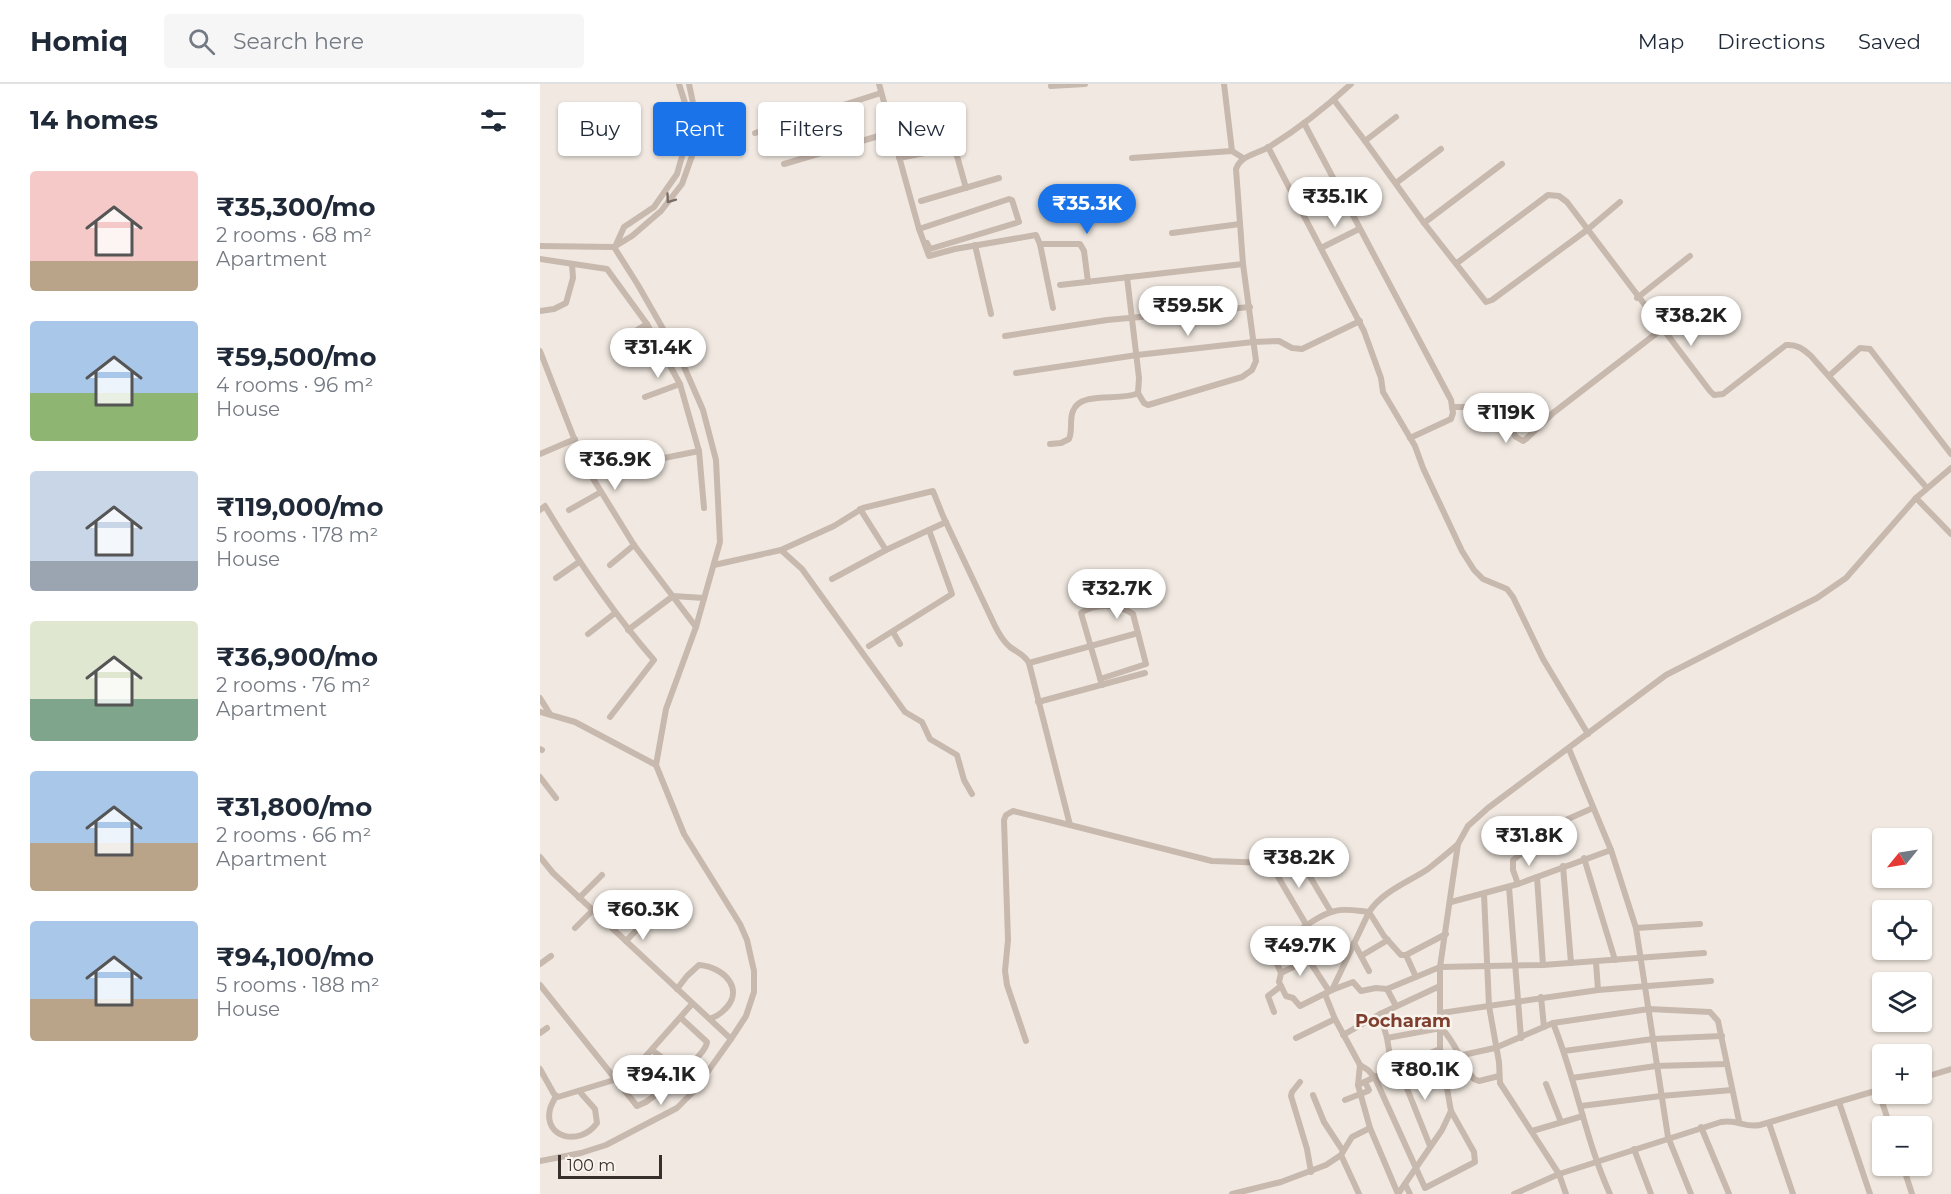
<!DOCTYPE html>
<meta charset="utf-8">
<style>
body{margin:0;font-family:Montserrat,sans-serif;background:#f6f6f7;color:#1f2937;height:100vh;display:flex;flex-direction:column;font-size:22px;white-space:nowrap}
*{box-sizing:border-box;margin:0}
p{font-size:20px;color:#747a83}
.icon{flex:none;width:33px;height:33px;fill:none;stroke:currentColor;stroke-width:2;stroke-linecap:round;stroke-linejoin:round}
.map{position:relative;flex:1;overflow:hidden}
.panel{display:flex;flex-direction:column;background:#fff;width:540px}
.panel>*{flex:none}
.guide{position:absolute;left:18px;top:18px;width:570px;height:54px;display:flex;gap:12px}
.needle{width:39px;rotate:240deg}
.buttons{position:absolute;left:1332px;top:744px;display:grid;gap:12px}
.buttons a{display:grid;place-items:center;width:60px;height:60px;border-radius:6px;background:#fff;box-shadow:0 2px 4px #0004;font-size:30px}
.scale{position:absolute;left:18px;bottom:15px;width:104px;box-sizing:border-box;padding-left:6px;border:3px solid #372f2b;border-top:0;font-size:16px;line-height:21px;white-space:nowrap;color:#372f2b;-webkit-text-stroke:4px #f9f3ed;paint-order:stroke}
.price{position:absolute;translate:-50% -51px;padding:0 14px;border-radius:21px;background:#fff;color:#222;font-size:20px;line-height:39px;filter:drop-shadow(0 2px 3px #0008)}
.price::after{content:'';position:absolute;left:50%;top:36px;width:18px;height:14px;margin-left:-9px;background:inherit;clip-path:polygon(0 0,100% 0,50% 100%)}
.price.selected{background:#1a73e8;color:#fff}
ul{padding:0;list-style:none}
li{display:flex;align-items:center;gap:18px;height:150px;padding:0 30px}
li span{display:grid;place-items:center;flex:none;width:168px;height:120px;border-radius:6px;color:#555}
li>.icon{margin-inline-start:auto}
span .icon{width:72px;height:72px;fill:#fffc;stroke-width:1}
li b{font-size:26px}
h2{display:flex;justify-content:space-between;align-items:center;height:72px;padding:0 30px;font-size:26px}
.pill{padding:0 21px;border-radius:6px;background:#fff;box-shadow:0 2px 4px #0004;font-size:21px;line-height:54px}
.pill.selected{background:#1a73e8;color:#fff}
header{display:flex;align-items:center;gap:36px;box-sizing:border-box;height:84px;padding:0 30px;background:#fff;border-bottom:2px solid #e0e1e3}
header strong{font-size:28px}
nav{display:flex;gap:33px;margin-inline-start:auto;font-size:21px}
.search{width:420px;height:54px;background:#f6f6f7;display:flex;align-items:center;gap:15px;box-sizing:border-box;padding:0 21px;border-radius:6px;color:#747a83;font-size:22px}
main{display:flex;flex:1;min-height:0}
.map>svg:first-child{display:block}
.lines{fill:none;stroke-linecap:round;stroke-linejoin:round}
.minor{stroke:#c8b9ae;stroke-width:6}
.oneway{stroke:#786d66}
.labels{text-anchor:middle;dominant-baseline:central;stroke-width:5;stroke-linejoin:round;paint-order:stroke}
.quarter-label{font-size:18px;font-weight:bold;fill:#7e3e2d;stroke:#f9f3ed}
</style>
<header>
<strong>Homiq</strong>
<div class="search"><svg class="icon" aria-label="search" viewBox="0 0 24 24"><circle cx="10" cy="10" r="6"/><path d="M15 15l6 6"/></svg>Search here</div>
<nav><a>Map</a><a>Directions</a><a>Saved</a></nav>
</header>
<main>
<section class="panel">
<h2>14 homes<svg class="icon" aria-label="filters" viewBox="0 0 24 24"><path d="M4 7h16M4 17h16"/><circle cx="9" cy="7" r="2"/><circle cx="15" cy="17" r="2"/></svg></h2>
<ul>
<li><span style="background:linear-gradient(#f6c9c9 75%,#b9a48a 0)"><svg class="icon" aria-label="home" viewBox="0 0 24 24"><path d="M3 11l9-7 9 7M6 9v11h12V9"/></svg></span><div><b>₹35,300/mo</b><p>2 rooms · 68 m²</p><p>Apartment</p></div></li>
<li><span style="background:linear-gradient(#a9c7e8 60%,#8fb573 0)"><svg class="icon" aria-label="home" viewBox="0 0 24 24"><path d="M3 11l9-7 9 7M6 9v11h12V9"/></svg></span><div><b>₹59,500/mo</b><p>4 rooms · 96 m²</p><p>House</p></div></li>
<li><span style="background:linear-gradient(#c9d6e8 75%,#9aa5b1 0)"><svg class="icon" aria-label="home" viewBox="0 0 24 24"><path d="M3 11l9-7 9 7M6 9v11h12V9"/></svg></span><div><b>₹119,000/mo</b><p>5 rooms · 178 m²</p><p>House</p></div></li>
<li><span style="background:linear-gradient(#dfe7d0 65%,#7fa58c 0)"><svg class="icon" aria-label="home" viewBox="0 0 24 24"><path d="M3 11l9-7 9 7M6 9v11h12V9"/></svg></span><div><b>₹36,900/mo</b><p>2 rooms · 76 m²</p><p>Apartment</p></div></li>
<li><span style="background:linear-gradient(#a9c7e8 60%,#b9a48a 0)"><svg class="icon" aria-label="home" viewBox="0 0 24 24"><path d="M3 11l9-7 9 7M6 9v11h12V9"/></svg></span><div><b>₹31,800/mo</b><p>2 rooms · 66 m²</p><p>Apartment</p></div></li>
<li><span style="background:linear-gradient(#a9c7e8 65%,#b9a48a 0)"><svg class="icon" aria-label="home" viewBox="0 0 24 24"><path d="M3 11l9-7 9 7M6 9v11h12V9"/></svg></span><div><b>₹94,100/mo</b><p>5 rooms · 188 m²</p><p>House</p></div></li>
</ul>
</section>
<div class="map">
<svg width="1411" height="1110" viewBox="0 0 1411 1110">
<rect width="100%" height="100%" fill="#f1e9e1"/>
<g class="lines">
<g class="minor">
<path d="M 339,0 L 379,145 L 389,172 L 415,165 L 496,151 L 500,160 L 513,224"/>
<path d="M 684,0 L 692,67"/>
<path d="M 511,2 L 545,0"/>
<path d="M 794,16 L 825,57"/>
<path d="M 856,33 L 825,57 L 884,139 L 946,218 L 952,216 L 1047,146 L 1080,118"/>
<path d="M 253,36 L 264,74"/>
<path d="M 764,39 L 911,316 L 913,329 L 911,335 L 870,354"/>
<path d="M 215,49 L 341,9"/>
<path d="M 728,63 L 824,247 L 841,294 L 843,308 L 875,362 L 883,384 L 922,467 L 934,486 L 943,495 L 967,505 L 973,513 L 1003,575 L 1048,650"/>
<path d="M 359,74 L 410,64 L 417,72 L 426,104"/>
<path d="M 592,74 L 692,67 L 703,74"/>
<path d="M 244,80 L 352,48"/>
<path d="M 856,99 L 901,65"/>
<path d="M 381,117 L 459,94"/>
<path d="M 884,139 L 962,80"/>
<path d="M 379,145 L 469,115 L 472,116 L 479,138 L 390,165 L 387,159"/>
<path d="M 632,149 L 700,140"/>
<path d="M 500,160 L 540,160 L 544,167 L 548,198"/>
<path d="M 435,161 L 451,230"/>
<path d="M 0,162 L 74,163 L 92,152 L 121,127 L 142,100 L 152,72 L 156,33 L 149,0"/>
<path d="M 75,163 L 84,143 L 114,123 L 137,90 L 147,55 L 145,19 L 139,0"/>
<path d="M 781,164 L 819,145"/>
<path d="M 0,175 L 67,185 L 107,240 L 140,300 L 159,367 L 164,424"/>
<path d="M 917,179 L 1008,111 L 1019,112 L 1027,118 L 1170,307 L 1174,311 L 1183,310 L 1246,261 C 1257,260 1263,265 1271,272 L 1387,404"/>
<path d="M 520,201 L 703,180"/>
<path d="M 1097,214 L 1150,172"/>
<path d="M 0,227 L 14,225 L 26,219 L 33,194 L 32,180"/>
<path d="M 465,252 L 567,236 L 710,223"/>
<path d="M 73,260 L 107,240"/>
<path d="M 0,267 L 44,380 L 94,461 L 156,543"/>
<path d="M 476,289 L 597,271 L 713,258 L 739,257 L 752,264 L 762,265 L 820,237"/>
<path d="M 1289,292 L 1320,264 L 1330,265 L 1411,370"/>
<path d="M 598,309 L 604,319 L 608,321 L 702,293 L 712,286 L 716,277 L 703,180 L 696,85 C 701,71 717,70 729,63 C 758,45 786,23 811,0"/>
<path d="M 105,313 L 140,300"/>
<path d="M 912,323 L 941,323 L 955,320 L 958,321 L 976,353 L 983,357 L 986,355 L 1013,329 L 1122,245"/>
<path d="M 510,360 L 521,359 L 529,355 C 533,346 529,336 533,327 C 541,306 582,318 598,309 L 599,294 L 587,193"/>
<path d="M 0,370 L 35,355"/>
<path d="M 124,374 L 159,367"/>
<path d="M 44,380 L 81,359"/>
<path d="M 1376,414 L 1411,450"/>
<path d="M 320,425 L 346,466"/>
<path d="M 0,426 L 5,422 C 38,477 72,528 114,576 L 70,633"/>
<path d="M 29,426 L 61,408"/>
<path d="M 241,466 L 294,442 L 323,424 L 393,407 L 403,432 L 455,542 C 459,550 464,558 470,563 C 478,569 484,570 489,579 L 530,741 L 672,777 L 730,779 L 757,777 L 766,786 L 791,828"/>
<path d="M 70,481 L 94,461"/>
<path d="M 174,481 L 241,466 L 262,485 L 365,628 L 382,638 L 390,655 L 417,671 L 424,696 L 432,710"/>
<path d="M 16,494 L 39,478"/>
<path d="M 292,495 L 346,466 L 406,438"/>
<path d="M 88,546 L 133,512 L 164,514"/>
<path d="M 353,548 L 360,560"/>
<path d="M 48,550 L 75,529"/>
<path d="M 329,562 L 412,510 L 389,446"/>
<path d="M 489,579 L 598,549"/>
<path d="M 560,595 L 606,580 L 593,530 C 579,520 555,519 541,529 L 562,601"/>
<path d="M 0,614 L 10,630"/>
<path d="M 498,618 L 605,589"/>
<path d="M 0,628 L 35,638 L 116,681"/>
<path d="M 0,665 L 2,666"/>
<path d="M 1029,665 L 1071,766 L 1096,844 L 1128,1053 L 1151,1110"/>
<path d="M 0,693 L 16,714"/>
<path d="M 0,773 L 13,789 L 191,955"/>
<path d="M 1044,774 L 1075,876"/>
<path d="M 730,779 L 767,842"/>
<path d="M 1023,782 L 1031,879"/>
<path d="M 997,793 L 1003,881"/>
<path d="M 978,800 L 973,786 L 973,776 L 982,769 L 986,760 L 1012,742 L 1053,724"/>
<path d="M 969,803 L 981,954"/>
<path d="M 944,810 L 949,922 L 959,978 L 960,999 L 1019,1090 L 1026,1110"/>
<path d="M 39,814 L 62,791"/>
<path d="M 911,818 L 978,800 L 1071,766"/>
<path d="M 35,844 L 53,826"/>
<path d="M 1096,844 L 1160,840"/>
<path d="M 906,850 L 866,871 L 861,871 L 844,852 L 829,828 C 818,827 805,824 795,827 C 774,832 751,854 732,865 L 732,868 L 741,889 L 739,898 L 746,912 L 753,914 L 760,922 L 792,906 L 829,828 C 843,807 867,799 888,785 C 898,777 908,769 917,761"/>
<path d="M 753,852 L 789,907"/>
<path d="M 86,857 L 108,834"/>
<path d="M 814,859 L 821,872 L 848,856"/>
<path d="M 866,871 L 876,893"/>
<path d="M 821,872 L 829,887"/>
<path d="M 1056,878 L 1058,906"/>
<path d="M 0,880 L 11,872"/>
<path d="M 741,889 L 769,875"/>
<path d="M 0,901 L 97,1022 L 106,1018 L 125,1004 L 126,1001 L 122,991 L 105,973"/>
<path d="M 137,905 L 147,892 L 159,881 C 185,883 207,907 182,928 C 179,931 174,933 170,935"/>
<path d="M 847,905 L 856,922"/>
<path d="M 792,906 L 813,898 L 821,907 L 836,904 L 847,905 L 900,883 L 1003,881 L 1164,869"/>
<path d="M 785,910 L 795,935 L 820,981 L 818,1001"/>
<path d="M 1001,913 L 1004,943"/>
<path d="M 734,928 L 728,912 L 741,902"/>
<path d="M 901,929 L 1058,906 L 1171,897"/>
<path d="M 1013,939 C 1036,995 1045,1055 1070,1110"/>
<path d="M 0,949 L 7,944"/>
<path d="M 803,951 L 840,930"/>
<path d="M 756,954 L 795,935"/>
<path d="M 847,954 L 901,944 C 916,958 921,979 934,995 L 939,997 L 959,992"/>
<path d="M 486,957 L 467,901 L 465,887 L 468,856 L 464,736 L 466,731 L 473,727 L 530,741"/>
<path d="M 112,966 C 128,977 140,994 157,974 C 161,969 166,965 167,958 L 141,934"/>
<path d="M 1024,967 L 1113,955 L 1182,952"/>
<path d="M 918,972 L 955,964 L 1013,939 L 1109,925 L 1170,928 L 1178,937 L 1199,1037"/>
<path d="M 820,981 L 828,986 L 835,994 L 885,1104 L 935,1078 L 934,1068 L 911,1027"/>
<path d="M 858,982 L 890,1062"/>
<path d="M 852,984 L 847,954 L 840,930 L 900,902"/>
<path d="M 0,985 L 14,1010 L 18,1013 L 74,996 L 105,973 L 152,920"/>
<path d="M 1032,994 L 1116,982 L 1187,980"/>
<path d="M 1382,994 L 1411,985"/>
<path d="M 760,998 L 752,1008 L 751,1012 L 767,1065 L 771,1088"/>
<path d="M 1006,1000 L 1021,1038"/>
<path d="M 1338,1006 L 1350,1042"/>
<path d="M 773,1011 L 784,1038 L 803,1067"/>
<path d="M 16,1012 C 14,1016 11,1021 10,1025 C 3,1054 40,1063 57,1039 L 55,1025 L 39,1007"/>
<path d="M 805,1016 L 828,1007 L 829,1006 L 825,998"/>
<path d="M 1299,1018 L 1330,1110"/>
<path d="M 1041,1022 L 1121,1012 L 1192,1006"/>
<path d="M 1229,1039 L 1253,1110"/>
<path d="M 1161,1043 L 1189,1110"/>
<path d="M 992,1047 L 1043,1032"/>
<path d="M 1094,1065 L 1111,1110"/>
<path d="M 801,1071 L 819,1110"/>
<path d="M 0,1077 L 41,1069 L 66,1061 L 137,1024 L 154,1007 L 191,955 L 206,932 L 214,908 L 214,887 L 207,856 L 200,840 L 144,750 L 116,681 L 126,625 L 156,543 L 180,458 L 176,376 L 163,326 L 142,278 L 98,201 L 74,163"/>
<path d="M 1363,1082 L 1372,1110"/>
<path d="M 865,1100 L 870,1110"/>
<path d="M 692,1110 L 741,1098 L 786,1081 L 801,1071 L 812,1053 L 830,1044"/>
<path d="M 858,1110 L 902,1046 L 911,1027 L 900,965 L 900,883 L 918,760 L 928,742 L 948,724 L 1126,591 L 1277,514 L 1306,494 L 1376,414 L 1411,384"/>
<path d="M 858,1110 L 830,1044 L 818,1001 L 858,982 L 900,965"/>
<path d="M 974,1110 L 1019,1090 L 1181,1038 C 1199,1035 1203,1044 1220,1041 L 1342,1005"/>
</g>
</g>
<defs><path id="oneway-chevron" d="M-2-3.5L2.5 0L-2 3.5" fill="none" stroke-width="1.6" stroke-linecap="round" stroke-linejoin="round" transform="scale(1.5)"/></defs>
<use class="oneway" href="#oneway-chevron" transform="translate(130 115) rotate(126)"/>
<g class="labels">
<g class="quarter-label">
<text x="863" y="937">Pocharam</text>
</g>
</g>
</svg>
<div class="buttons">
<a><svg class="needle" viewBox="-14 -14 28 28"><path d="M0-13l5 13h-10z" fill="#e53935"/><path d="M0 13l5-13h-10z" fill="#747a83"/></svg></a>
<a><svg class="icon" aria-label="locate" viewBox="0 0 24 24"><circle cx="12" cy="12" r="6"/><path d="M12 2v4M12 18v4M2 12h4M18 12h4"/></svg></a>
<a><svg class="icon" aria-label="layers" viewBox="0 0 24 24"><path d="M12 4l9 5-9 5-9-5zM3 14l9 5 9-5"/></svg></a>
<a>+</a>
<a>−</a>
</div>
<div class="scale">100 m</div>
<b class="price" style="left:795px;top:144px">₹35.1K</b>
<b class="price selected" style="left:547px;top:151px">₹35.3K</b>
<b class="price" style="left:648px;top:253px">₹59.5K</b>
<b class="price" style="left:1151px;top:263px">₹38.2K</b>
<b class="price" style="left:118px;top:295px">₹31.4K</b>
<b class="price" style="left:966px;top:360px">₹119K</b>
<b class="price" style="left:75px;top:407px">₹36.9K</b>
<b class="price" style="left:577px;top:536px">₹32.7K</b>
<b class="price" style="left:989px;top:783px">₹31.8K</b>
<b class="price" style="left:759px;top:805px">₹38.2K</b>
<b class="price" style="left:103px;top:857px">₹60.3K</b>
<b class="price" style="left:760px;top:893px">₹49.7K</b>
<b class="price" style="left:885px;top:1017px">₹80.1K</b>
<b class="price" style="left:121px;top:1022px">₹94.1K</b>
<div class="guide">
<a class="pill">Buy</a>
<a class="pill selected">Rent</a>
<a class="pill">Filters</a>
<a class="pill">New</a>
</div>
</div>
</main>
